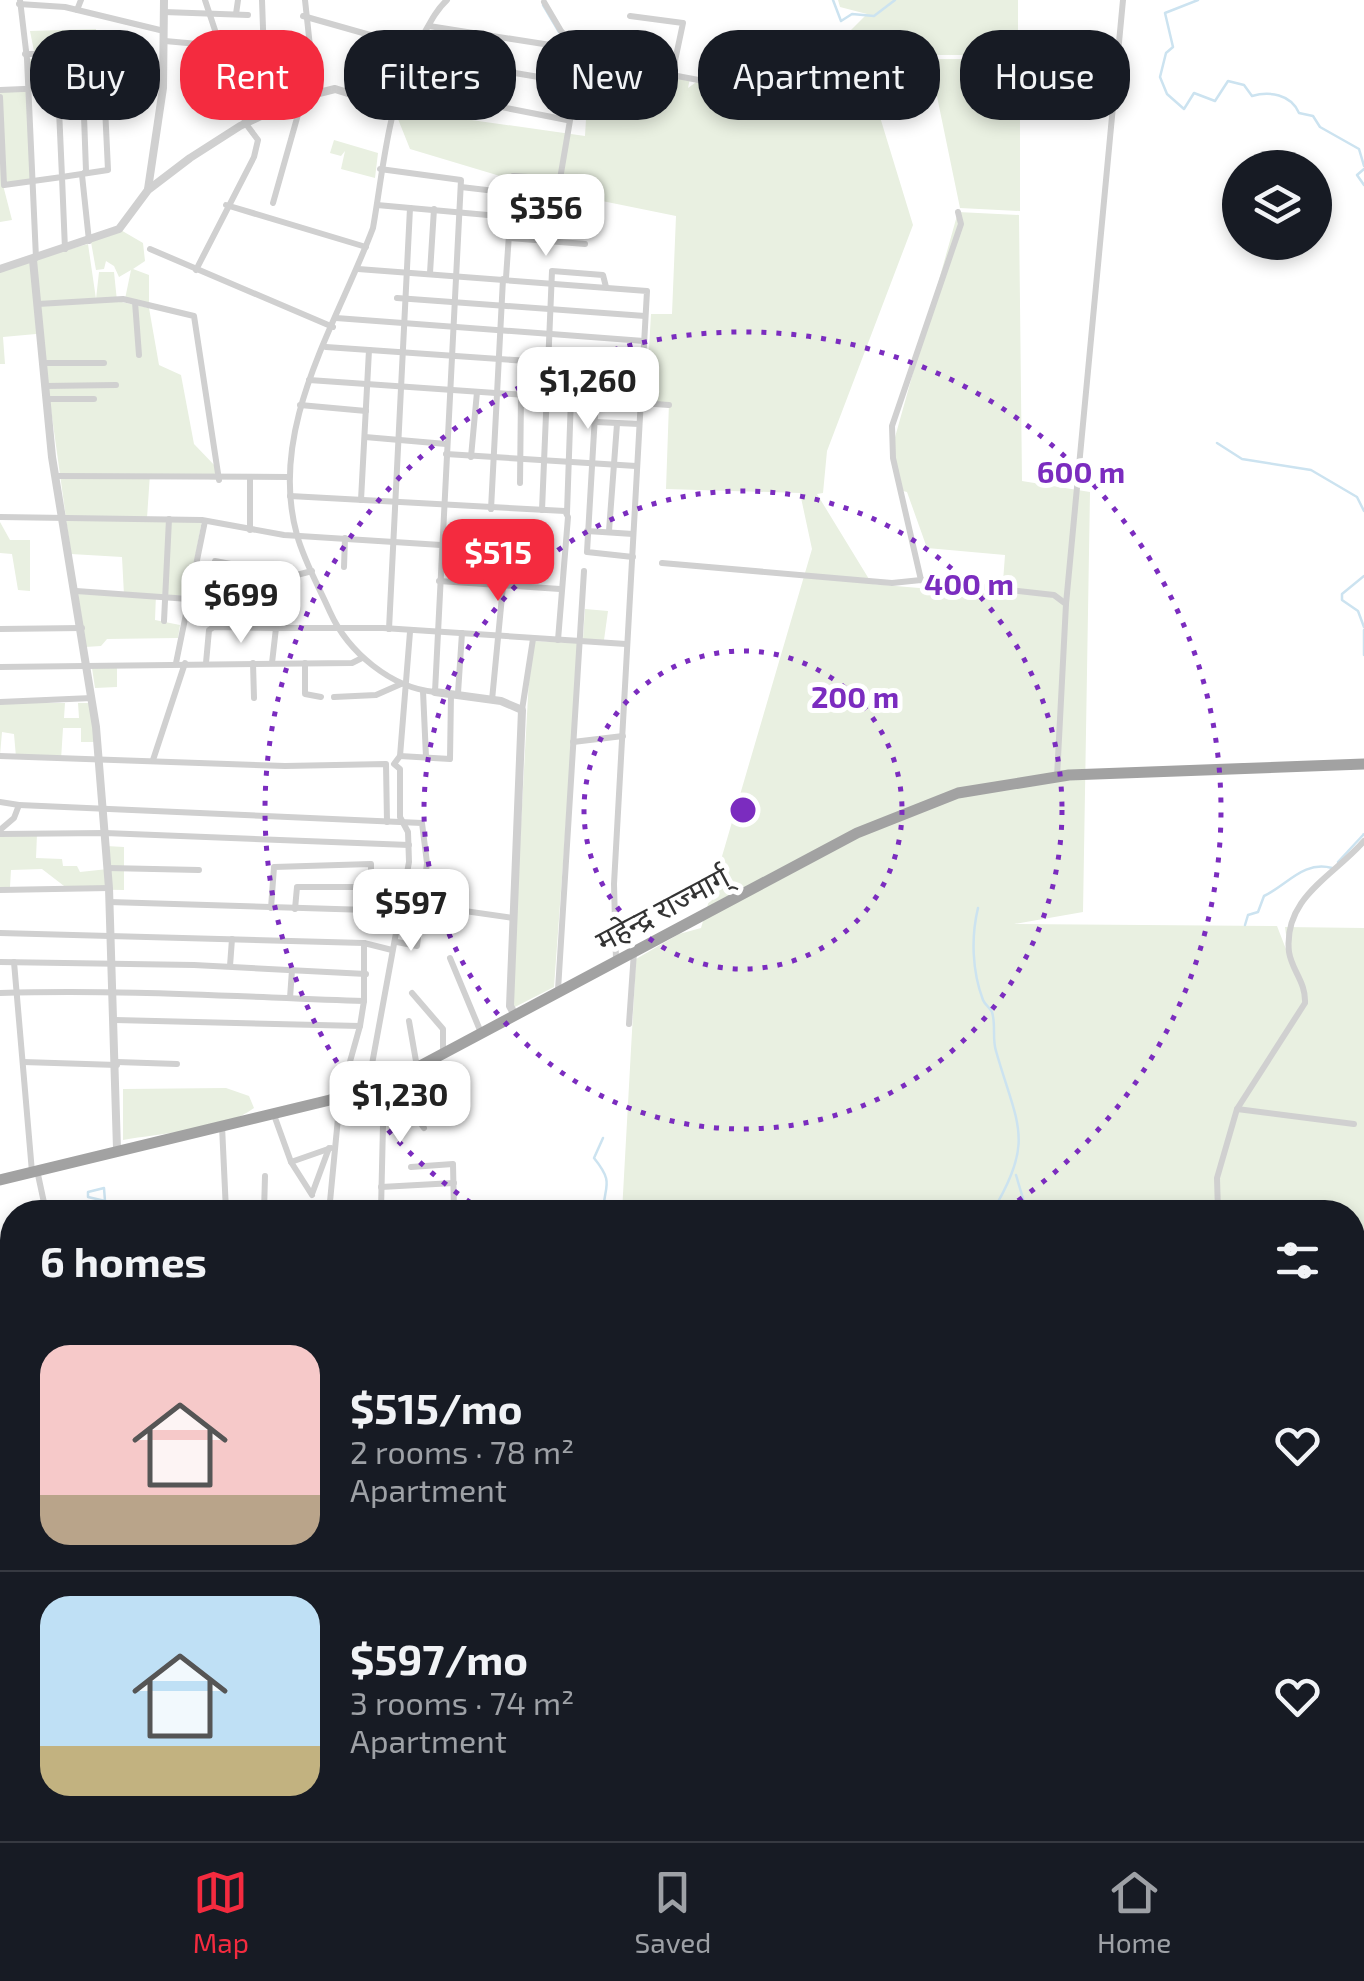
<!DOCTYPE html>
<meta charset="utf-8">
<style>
body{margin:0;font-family:"Exo 2","Noto Sans Devanagari",sans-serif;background:#242831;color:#f1f3f6;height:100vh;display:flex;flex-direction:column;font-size:38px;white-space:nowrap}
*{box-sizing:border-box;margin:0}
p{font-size:32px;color:#9ea1a6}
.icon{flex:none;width:55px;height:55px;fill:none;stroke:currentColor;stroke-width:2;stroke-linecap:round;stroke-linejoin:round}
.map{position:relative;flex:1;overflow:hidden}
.drawer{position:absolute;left:0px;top:1200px;width:1365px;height:642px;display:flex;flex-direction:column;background:#171b24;border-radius:40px 40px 0 0;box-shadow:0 5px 15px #0003}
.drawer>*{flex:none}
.guide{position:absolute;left:30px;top:30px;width:1305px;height:90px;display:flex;gap:20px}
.controls{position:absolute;left:1222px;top:150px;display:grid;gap:20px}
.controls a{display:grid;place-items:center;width:110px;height:110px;border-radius:50%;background:#171b24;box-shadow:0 5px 15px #0003;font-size:50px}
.price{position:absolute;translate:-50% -85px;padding:0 22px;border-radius:20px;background:#fff;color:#222;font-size:32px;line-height:65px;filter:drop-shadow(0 2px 5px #0008)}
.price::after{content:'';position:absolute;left:50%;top:60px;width:30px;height:22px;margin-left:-15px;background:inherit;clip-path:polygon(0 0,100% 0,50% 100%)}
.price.selected{background:#f42b3f;color:#fff}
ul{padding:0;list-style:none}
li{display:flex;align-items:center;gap:30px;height:250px;padding:0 40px}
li+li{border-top:2px solid #363941}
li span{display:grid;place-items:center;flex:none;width:280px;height:200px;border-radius:30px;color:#555}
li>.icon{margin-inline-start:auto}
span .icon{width:120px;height:120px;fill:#fffc;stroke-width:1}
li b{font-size:42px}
h2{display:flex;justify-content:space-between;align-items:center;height:120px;padding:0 40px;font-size:42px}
.tag{padding:0 35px;border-radius:40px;background:#171b24;box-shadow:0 5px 15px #0003;font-size:35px;line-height:90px}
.tag.selected{background:#f42b3f;color:#fff}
.tabs{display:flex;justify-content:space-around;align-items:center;height:140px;border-top:2px solid #363941;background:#171b24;font-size:28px;color:#9ea1a6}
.tabs a{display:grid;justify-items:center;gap:5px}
.tabs .selected{color:#f42b3f}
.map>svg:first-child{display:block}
.green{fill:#e9f0e1}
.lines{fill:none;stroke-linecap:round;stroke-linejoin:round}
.stream{stroke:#cce3f0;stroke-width:2.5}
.minor{stroke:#d0d0d0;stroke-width:6}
.tertiary{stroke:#d0d0d0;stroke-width:8}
.trunk{stroke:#a2a2a2;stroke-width:11}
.ring{fill:none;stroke:#7b2cbf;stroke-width:5;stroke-dasharray:5 10}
.labels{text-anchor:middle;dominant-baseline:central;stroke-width:10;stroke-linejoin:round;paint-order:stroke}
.street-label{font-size:30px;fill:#333;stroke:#fff}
.centre{fill:#7b2cbf;stroke:#fff;stroke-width:5}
.ring-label{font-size:30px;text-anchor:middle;font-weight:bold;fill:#7b2cbf;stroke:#fff;stroke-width:10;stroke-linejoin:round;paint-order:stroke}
</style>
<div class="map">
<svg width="1364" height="1841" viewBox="0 0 1364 1841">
<rect width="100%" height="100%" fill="#fff"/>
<g class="green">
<path d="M 838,0 L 1018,0 L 1018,55 L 836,55 L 833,48 L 867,14 L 840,7 Z"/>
<path d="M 96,29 L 98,51 L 34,51 L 30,31 Z"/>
<path d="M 27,59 L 84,59 L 81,88 L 28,88 L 33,180 L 3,185 L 12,220 L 0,222 L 0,90 L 28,87 Z"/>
<path d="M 840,59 L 1020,59 L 1020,211 L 960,208 L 933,77 Z"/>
<path d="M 659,74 L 690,78 L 688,88 L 699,80 L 815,102 L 829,79 L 876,104 L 913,225 L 827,451 L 823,493 L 817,494 L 872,584 L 1002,595 L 1005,555 L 927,548 L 907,492 L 903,491 L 892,448 L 958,212 L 1019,215 L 1022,481 L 1090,492 L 1083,912 L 1014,924 L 1277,926 L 1289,957 L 1285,927 L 1364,928 L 1364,1395 L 1353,1393 L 1358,1372 L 1352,1370 L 1352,1212 L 1027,1212 L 1022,1195 L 1021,1212 L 622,1212 L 636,959 L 679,934 L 701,928 L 812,549 L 800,493 L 666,489 L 669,403 L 646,401 L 651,314 L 672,314 L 676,216 L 543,189 L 410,149 L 394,109 L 585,136 L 586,119 L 622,120 L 624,109 L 654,106 Z"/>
<path d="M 334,140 L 378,153 L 375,178 L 341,169 L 345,151 L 341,156 L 330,153 Z"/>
<path d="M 119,229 L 143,243 L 145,261 L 133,269 L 149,275 L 149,304 L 125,299 L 131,270 L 119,277 L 114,266 L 106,261 L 104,269 L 96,270 L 91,242 Z"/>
<path d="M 88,244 L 96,299 L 99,272 L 114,272 L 117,301 L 149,308 L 159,365 L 181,375 L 194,444 L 217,468 L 219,480 L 150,474 L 147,518 L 202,520 L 188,596 L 156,594 L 155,620 L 180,625 L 178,638 L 107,639 L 101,646 L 85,647 L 78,594 L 124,595 L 122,557 L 71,554 L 36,301 L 36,334 L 3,337 L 5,364 L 0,364 L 0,269 Z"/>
<path d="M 0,522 L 10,540 L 30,540 L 30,591 L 18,590 L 12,554 L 0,553 Z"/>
<path d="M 585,609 L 608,611 L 604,640 L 583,639 Z"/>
<path d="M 531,641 L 579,643 L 554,987 L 511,1009 Z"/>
<path d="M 92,668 L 117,668 L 117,687 L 95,688 Z"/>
<path d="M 0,703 L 65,703 L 64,718 L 79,718 L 78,703 L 93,703 L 97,742 L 81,742 L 81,728 L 63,728 L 61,760 L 16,757 L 14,734 L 2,732 L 0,755 Z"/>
<path d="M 0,834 L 37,834 L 36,858 L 62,859 L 63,866 L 77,866 L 80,872 L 108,869 L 106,846 L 124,847 L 124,890 L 68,889 L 42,869 L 11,870 L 10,887 L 0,887 Z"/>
<path d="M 226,1088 L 249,1096 L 254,1108 C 224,1131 160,1133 123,1140 L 123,1089 Z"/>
</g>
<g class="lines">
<g class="stream">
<path d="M 833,0 L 841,21 L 852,14 L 874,16 L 895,0"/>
<path d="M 1198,0 L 1165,13 L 1173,47 L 1166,53 L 1160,77 L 1167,94 L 1184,109 L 1194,93 L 1215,101 L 1228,81 L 1244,85 L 1252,96 C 1269,91 1291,94 1299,113 L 1313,116 L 1320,127 L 1359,149 L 1364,166"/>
<path d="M 543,5 L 559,32"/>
<path d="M 572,51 L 584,66 L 604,73"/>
<path d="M 1364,169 L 1357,175 L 1364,185"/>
<path d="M 1217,443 L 1242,459 L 1311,470 L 1357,497 L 1364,511"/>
<path d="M 1364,576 L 1342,594 L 1342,600 L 1358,611 L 1364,627"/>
<path d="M 1364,630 L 1364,655"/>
<path d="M 1338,862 L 1364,834"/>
<path d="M 978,908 C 971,937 972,971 983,1000 C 985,1005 990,1008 992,1012 C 996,1024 992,1039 996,1051 C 1017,1125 1036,1140 992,1212"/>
<path d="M 1245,925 L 1248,915 L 1258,912 L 1264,896 C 1287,885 1304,860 1332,868"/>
<path d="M 603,1138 L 594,1158 C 615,1184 604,1185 603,1212"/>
<path d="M 1016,1175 L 1027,1212"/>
<path d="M 104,1188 L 105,1201 L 88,1197 L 88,1192 Z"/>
<path d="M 1139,1830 L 1151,1841"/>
</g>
<g class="minor">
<path d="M 20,0 L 27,59 L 36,258"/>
<path d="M 262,0 L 266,113"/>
<path d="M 544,2 L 561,31 L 590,63 L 607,70 L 672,75 L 815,102 L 824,76 L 838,61"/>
<path d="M 19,4 L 65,7 L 164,31"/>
<path d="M 77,10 L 81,0"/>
<path d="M 164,12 L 248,15"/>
<path d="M 236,14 L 238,0"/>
<path d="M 303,16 L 416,48"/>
<path d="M 630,16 L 683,23 L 672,75"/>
<path d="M 429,26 L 582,50 L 560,179 L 549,206"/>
<path d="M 165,41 L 220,46"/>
<path d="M 25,54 L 126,54"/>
<path d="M 412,56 L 575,83"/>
<path d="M 399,87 L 567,120"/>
<path d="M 83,88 L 86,171 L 82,175 L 89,241"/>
<path d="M 0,90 L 142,84"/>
<path d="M 0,97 L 4,185 L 62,177 L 58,87"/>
<path d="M 380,169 L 461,180 L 435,692 C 391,688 348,652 330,612 C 319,587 304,561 297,535 C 267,428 337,324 373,228 C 385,159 387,104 421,39 C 429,25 435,11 447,0"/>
<path d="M 461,187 L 512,193"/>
<path d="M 273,203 L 312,65 L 305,0"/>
<path d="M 226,205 L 366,247"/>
<path d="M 377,205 L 510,217"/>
<path d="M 513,205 L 593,205"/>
<path d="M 510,238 L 585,244"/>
<path d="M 65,249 L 62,177 L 108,170 L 104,86"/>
<path d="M 150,249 L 333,327"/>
<path d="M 358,269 L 647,291 L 614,884 L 616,960"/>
<path d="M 196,270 L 254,157 L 258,140 L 246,124 L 205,0"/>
<path d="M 430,273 L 434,209"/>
<path d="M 506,278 L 513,176 L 560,179"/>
<path d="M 397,298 L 645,316"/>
<path d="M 135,302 L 139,355"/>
<path d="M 38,304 L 123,299 L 194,316 L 219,480"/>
<path d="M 336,318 L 644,341"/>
<path d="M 326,347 L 643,369"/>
<path d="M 43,363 L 104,363"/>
<path d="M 309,380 L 669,405"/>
<path d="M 45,386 L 116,385"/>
<path d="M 596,398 L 587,552 L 633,557"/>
<path d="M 46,399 L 94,399"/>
<path d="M 300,405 L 366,411"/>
<path d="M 596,422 L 639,424"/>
<path d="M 365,437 L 446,444"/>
<path d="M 446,454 L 636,466"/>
<path d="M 471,457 L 477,392"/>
<path d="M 56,476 L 289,477"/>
<path d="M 250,479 L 250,530"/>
<path d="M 520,483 L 521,395"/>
<path d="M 290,496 L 565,511 L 568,517 L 558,640"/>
<path d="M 361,500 L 369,350"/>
<path d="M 491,509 L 503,279"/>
<path d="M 542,510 L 552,271 L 603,275 L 606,287"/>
<path d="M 567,513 L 571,397"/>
<path d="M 0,517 L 202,520 L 284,535 L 441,545"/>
<path d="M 587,531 L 633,534"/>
<path d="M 609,531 L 617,424"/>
<path d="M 215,561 L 293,576 L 312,571"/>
<path d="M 662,563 L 892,583 L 921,580 L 1054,595 L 1066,604 L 1057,777"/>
<path d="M 344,567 L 345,538"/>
<path d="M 921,580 L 893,458 L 892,426 L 961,224 L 958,212"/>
<path d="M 439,581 L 560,589"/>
<path d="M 76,591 L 189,599"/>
<path d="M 1066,604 L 1123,0"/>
<path d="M 164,621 L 169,519"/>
<path d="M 0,629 L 82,628"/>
<path d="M 389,629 L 410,208"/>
<path d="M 176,663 L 205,521"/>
<path d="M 206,663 L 209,630 L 214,627 L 276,628"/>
<path d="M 253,663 L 254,698"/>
<path d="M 272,663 L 276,628 L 383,628 L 626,644"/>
<path d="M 305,663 L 305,694 L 321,697"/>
<path d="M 0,667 L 352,663 L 362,658"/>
<path d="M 423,691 L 426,757"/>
<path d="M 458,693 L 462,633"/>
<path d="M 334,697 L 376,695 L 401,684"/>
<path d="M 492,700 L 503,586"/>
<path d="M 0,702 L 92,698"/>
<path d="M 522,710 L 533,639"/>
<path d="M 573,742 L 623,736"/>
<path d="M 0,756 L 285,766 L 386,764 L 387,822"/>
<path d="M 400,756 L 450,759 L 451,694"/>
<path d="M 153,760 L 185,663"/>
<path d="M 0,802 L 19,805 L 14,818 L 0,830"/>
<path d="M 19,805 L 422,823 L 427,863 L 417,946 L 397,942"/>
<path d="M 0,834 L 105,833 L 409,845"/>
<path d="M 108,868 L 199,870"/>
<path d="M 376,888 L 382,884 L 406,888"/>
<path d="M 0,890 L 109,888"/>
<path d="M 109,902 L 368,910"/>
<path d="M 402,902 L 513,918"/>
<path d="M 271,908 L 274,867 L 371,864 L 371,887 L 297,887 L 295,909"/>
<path d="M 0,933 L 364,943 L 392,950"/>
<path d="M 450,958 L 482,1035"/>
<path d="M 0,962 L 194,965 L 366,974"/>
<path d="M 14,962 L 32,1172"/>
<path d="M 230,966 L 232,939"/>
<path d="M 558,990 L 584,571"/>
<path d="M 0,993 C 121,989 242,997 364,1001 L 360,1026"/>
<path d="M 412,993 L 443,1029 L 443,1054"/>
<path d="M 290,998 L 292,970"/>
<path d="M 364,1001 L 364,943"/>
<path d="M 115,1020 L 360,1026 L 340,1097 L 329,1212"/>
<path d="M 409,1021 L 417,1067"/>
<path d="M 629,1024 L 634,952"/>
<path d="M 23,1062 L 117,1065"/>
<path d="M 117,1062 L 177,1064"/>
<path d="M 407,1075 L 412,1111 L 424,1128"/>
<path d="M 368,1086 L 409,862 L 408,832 L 400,817 L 400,769 L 394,764 L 400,756 L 410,632"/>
<path d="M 1237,1109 L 1354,1124"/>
<path d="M 274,1115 L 291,1162 L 312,1195"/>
<path d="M 222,1126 L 226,1211"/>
<path d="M 291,1162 L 331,1148"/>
<path d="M 411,1167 L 453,1164 L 454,1212"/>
<path d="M 37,1170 L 46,1212"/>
<path d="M 381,1187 L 454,1183"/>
<path d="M 312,1194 L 329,1148"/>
<path d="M 381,1210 L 384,1082"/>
<path d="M 226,1211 L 454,1207"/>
<path d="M 264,1212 L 265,1176"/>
<path d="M 1218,1212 L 1217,1178 L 1237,1109 L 1305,1003 C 1306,982 1292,971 1289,952 C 1283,897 1334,876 1364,841"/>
<path d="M 0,1249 L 12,1247"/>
<path d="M 1352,1290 L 1364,1291"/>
<path d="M 0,1365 L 12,1364"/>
<path d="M 0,1384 L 12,1387"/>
<path d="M 1352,1436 L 1364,1559"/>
<path d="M 0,1560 L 12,1562"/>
<path d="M 0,1607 L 12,1609"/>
<path d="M 20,1830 L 20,1841"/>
<path d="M 157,1830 L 176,1837"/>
<path d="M 296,1830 L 297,1841"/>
<path d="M 541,1830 L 544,1841"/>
<path d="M 665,1830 L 671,1841"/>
<path d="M 171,1841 L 183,1830"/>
<path d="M 351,1841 L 352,1830"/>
</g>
<g class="tertiary">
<path d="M 148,189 L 163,88 L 164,0"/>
<path d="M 33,260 L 52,457 L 96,727 L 109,888 L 117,1149"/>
<path d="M 0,269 L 119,229 L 148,190 L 190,158 L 240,126 L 299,98 L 335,89 L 393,107"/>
<path d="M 435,692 L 501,701 L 522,710 L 510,1006 L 515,1015"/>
</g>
<path class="trunk" d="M 0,1180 L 330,1100 L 403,1075 L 857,833 L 958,793 L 1069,775 L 1364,764"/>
</g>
<g class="ring">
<circle cx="743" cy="810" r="159"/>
<circle cx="743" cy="810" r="319"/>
<path d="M483 1211A478 478 0 1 1 1003 1211"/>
</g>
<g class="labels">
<g class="street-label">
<text transform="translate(662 908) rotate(-28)">महेन्द्र राज्मार्ग्</text>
</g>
</g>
<circle cx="743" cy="810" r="15" class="centre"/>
<g class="ring-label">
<text x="1081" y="483">600 m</text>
<text x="969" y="595">400 m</text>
<text x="855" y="708">200 m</text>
</g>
</svg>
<div class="controls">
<a><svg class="icon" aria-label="layers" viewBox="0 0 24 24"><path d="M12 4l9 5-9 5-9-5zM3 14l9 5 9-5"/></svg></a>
</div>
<b class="price" style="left:546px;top:259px">$356</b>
<b class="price" style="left:588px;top:432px">$1,260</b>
<b class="price selected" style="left:498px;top:604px">$515</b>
<b class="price" style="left:241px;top:646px">$699</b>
<b class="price" style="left:411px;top:954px">$597</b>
<b class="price" style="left:400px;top:1146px">$1,230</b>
<div class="guide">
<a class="tag">Buy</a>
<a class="tag selected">Rent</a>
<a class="tag">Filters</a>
<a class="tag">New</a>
<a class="tag">Apartment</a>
<a class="tag">House</a>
</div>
<section class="drawer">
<h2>6 homes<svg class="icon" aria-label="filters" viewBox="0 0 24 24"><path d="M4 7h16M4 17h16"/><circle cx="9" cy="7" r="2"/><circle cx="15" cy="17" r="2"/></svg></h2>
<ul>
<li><span style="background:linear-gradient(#f6c9c9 75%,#b9a48a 0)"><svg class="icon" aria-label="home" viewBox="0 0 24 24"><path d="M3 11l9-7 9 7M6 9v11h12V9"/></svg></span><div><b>$515/mo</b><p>2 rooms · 78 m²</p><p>Apartment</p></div><svg class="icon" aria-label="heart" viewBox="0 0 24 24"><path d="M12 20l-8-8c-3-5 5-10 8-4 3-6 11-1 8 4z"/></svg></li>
<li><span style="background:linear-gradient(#bfe0f5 75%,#c2b280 0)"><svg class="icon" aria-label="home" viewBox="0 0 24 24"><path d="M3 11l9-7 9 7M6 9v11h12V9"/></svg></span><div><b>$597/mo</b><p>3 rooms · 74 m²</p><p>Apartment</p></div><svg class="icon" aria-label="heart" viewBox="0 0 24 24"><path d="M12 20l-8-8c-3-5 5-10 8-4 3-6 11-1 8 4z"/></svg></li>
</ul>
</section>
</div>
<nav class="tabs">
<a class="selected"><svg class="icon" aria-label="map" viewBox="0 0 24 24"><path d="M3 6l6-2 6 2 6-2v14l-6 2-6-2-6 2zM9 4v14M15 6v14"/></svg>Map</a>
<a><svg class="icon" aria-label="saved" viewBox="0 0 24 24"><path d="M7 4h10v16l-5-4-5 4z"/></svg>Saved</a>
<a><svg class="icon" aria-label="home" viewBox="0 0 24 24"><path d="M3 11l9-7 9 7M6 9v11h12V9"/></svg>Home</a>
</nav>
